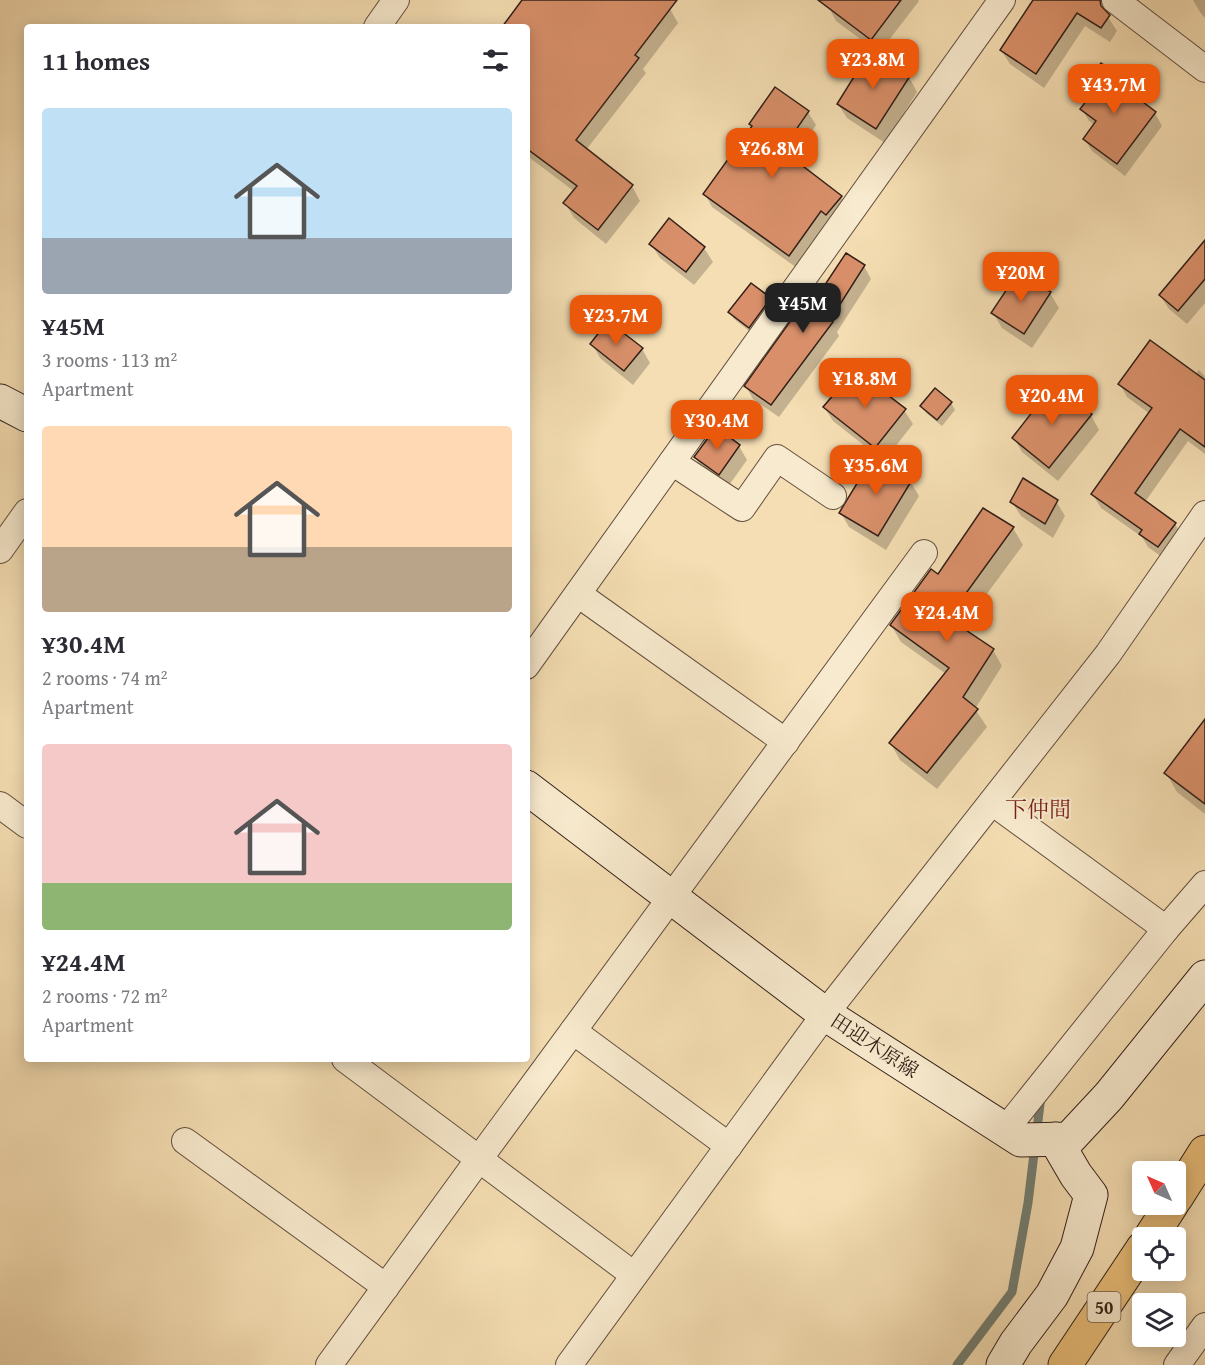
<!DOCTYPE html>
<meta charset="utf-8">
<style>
body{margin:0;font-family:"Gentium Book Plus","Noto Serif JP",serif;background:#f2f2f3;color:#2b2b33;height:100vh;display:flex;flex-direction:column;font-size:22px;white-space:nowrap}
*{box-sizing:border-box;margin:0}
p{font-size:20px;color:#7c7c81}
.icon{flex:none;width:33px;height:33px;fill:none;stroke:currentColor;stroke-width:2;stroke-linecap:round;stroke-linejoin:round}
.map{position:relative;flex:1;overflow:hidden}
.sheet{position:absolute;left:24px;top:24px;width:506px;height:1038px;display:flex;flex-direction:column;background:#fff;border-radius:6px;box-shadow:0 3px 15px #0003}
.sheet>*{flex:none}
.needle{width:39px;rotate:315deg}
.buttons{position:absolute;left:1132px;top:1161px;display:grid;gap:12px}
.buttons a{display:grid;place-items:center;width:54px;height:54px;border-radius:6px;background:#fff;box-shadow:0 3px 15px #0003;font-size:30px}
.price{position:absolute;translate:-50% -51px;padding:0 14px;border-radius:12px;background:#ea580c;color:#fff;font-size:20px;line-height:39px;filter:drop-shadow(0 2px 3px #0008)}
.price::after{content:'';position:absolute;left:50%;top:36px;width:18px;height:14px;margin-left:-9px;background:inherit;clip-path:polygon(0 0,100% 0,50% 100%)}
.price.active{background:#222;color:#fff}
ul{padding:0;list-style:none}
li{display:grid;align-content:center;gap:12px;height:318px;padding:0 18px}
li span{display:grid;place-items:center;height:186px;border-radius:6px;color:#555}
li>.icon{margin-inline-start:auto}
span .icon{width:108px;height:108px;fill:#fffc;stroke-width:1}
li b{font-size:26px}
h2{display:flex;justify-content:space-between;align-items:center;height:72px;padding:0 18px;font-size:26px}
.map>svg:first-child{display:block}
.shadow{fill:#0003}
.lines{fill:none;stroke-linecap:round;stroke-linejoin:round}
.stream{stroke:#727d72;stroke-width:9}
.building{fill:#d9906a;stroke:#321f18;stroke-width:1.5}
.minor-casing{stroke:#634f3f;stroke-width:28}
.secondary-casing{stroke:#321f18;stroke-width:35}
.primary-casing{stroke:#321f18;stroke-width:35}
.minor{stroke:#f8eace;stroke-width:26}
.secondary{stroke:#f8eace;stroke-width:33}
.primary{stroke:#eabf7a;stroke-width:33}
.labels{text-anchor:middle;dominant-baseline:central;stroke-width:4.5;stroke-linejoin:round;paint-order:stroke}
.shield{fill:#f8eace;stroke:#6d5c4f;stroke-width:1.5}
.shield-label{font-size:18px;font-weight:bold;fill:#321f18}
.street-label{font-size:20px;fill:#321f18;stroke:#f8eace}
.quarter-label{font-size:22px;fill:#7a1f14;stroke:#f8eace}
</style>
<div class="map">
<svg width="1205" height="1365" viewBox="0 0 1205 1365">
<rect width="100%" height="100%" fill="#f5deb3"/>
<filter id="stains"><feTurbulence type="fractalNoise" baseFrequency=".00333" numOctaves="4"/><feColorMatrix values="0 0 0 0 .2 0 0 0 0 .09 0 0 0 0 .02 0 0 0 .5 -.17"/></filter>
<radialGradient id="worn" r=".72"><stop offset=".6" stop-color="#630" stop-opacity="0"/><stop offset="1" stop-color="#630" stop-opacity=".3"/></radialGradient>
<g class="shadow">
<path d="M 523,0 L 658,0 L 670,9 L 678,23 L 643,69 L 646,73 L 586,150 L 632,186 L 640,201 L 606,244 L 574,218 L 565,203 L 575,192 L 526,155 L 526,27 L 503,27 Z"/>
<path d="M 832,0 L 918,0 L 919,1 L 879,53 L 836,21 L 828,6 Z"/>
<path d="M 1035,0 L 1097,0 L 1117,31 L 1110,42 L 1085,26 L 1044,88 L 1010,64 L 1001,50 Z"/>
<path d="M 1193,0 L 1205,0 L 1205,18 L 1200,12 Z"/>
<path d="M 909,77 L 917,92 L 885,143 L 847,118 L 838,104 Z"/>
<path d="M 1119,77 L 1126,89 L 1124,93 L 1155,113 L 1162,126 L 1125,176 L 1092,151 L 1084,139 L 1095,125 L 1089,121 L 1082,109 L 1093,95 L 1087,84 Z"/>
<path d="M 808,112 L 816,125 L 792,160 L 841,197 L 849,210 L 797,268 L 712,207 L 705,194 L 752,128 L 751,124 Z"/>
<path d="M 651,244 L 704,248 L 713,262 L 694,285 L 660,258 Z"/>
<path d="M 1205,264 L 1205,303 L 1187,324 L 1169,309 L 1160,295 Z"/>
<path d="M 864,266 L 871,279 L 837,332 L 839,336 L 779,417 L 753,399 L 746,387 L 801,324 Z"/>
<path d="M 1020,273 L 1050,293 L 1059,308 L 1032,348 L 1002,328 L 993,313 Z"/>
<path d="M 769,299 L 773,306 L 753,334 L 734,319 L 730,312 Z"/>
<path d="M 592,344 L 642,349 L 650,363 L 633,385 L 600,358 Z"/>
<path d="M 1199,370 L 1205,376 L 1205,454 L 1188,441 L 1145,502 L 1175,524 L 1183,537 L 1166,560 L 1148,547 L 1142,537 L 1101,508 L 1093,495 L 1150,414 L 1127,397 L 1120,384 L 1195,374 Z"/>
<path d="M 951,403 L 955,410 L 942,426 L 926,413 L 922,406 Z"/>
<path d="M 824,407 L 904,410 L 913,424 L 884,461 L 833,421 Z"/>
<path d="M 1091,415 L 1099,430 L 1058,481 L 1022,452 L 1014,438 Z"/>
<path d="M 739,446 L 747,460 L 727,488 L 704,472 L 695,457 Z"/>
<path d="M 910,481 L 919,496 L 886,550 L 849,527 L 841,513 Z"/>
<path d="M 1056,501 L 1065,516 L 1053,538 L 1021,516 L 1012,502 Z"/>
<path d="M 983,510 L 1013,528 L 1023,545 L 961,629 L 993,650 L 1002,666 L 975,709 L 987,727 L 937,789 L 900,760 L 891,744 L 946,674 L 901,642 L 891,625 L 938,576 Z"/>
<path d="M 1205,721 L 1205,814 L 1177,792 L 1166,773 Z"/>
</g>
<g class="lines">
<path class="stream" d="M 957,1365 L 1012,1292 L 1028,1203 L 1041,1096"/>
</g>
<g class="building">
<path d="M 522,0 L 677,0 L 635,55 L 639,58 L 576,140 L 633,185 L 598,230 L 563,203 L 577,186 L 526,148 L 526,27 L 502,27 Z"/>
<path d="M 818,0 L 901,0 L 871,40 Z"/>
<path d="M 1033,0 L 1100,0 L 1101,6 L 1110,15 L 1101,28 L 1077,13 L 1036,74 L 1000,50 Z"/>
<path d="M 870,51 L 910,76 L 876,129 L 837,104 Z"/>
<path d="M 1101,63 L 1120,76 L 1114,85 L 1143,102 L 1156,112 L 1117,164 L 1083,139 L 1096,121 L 1080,109 L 1094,91 L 1085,84 Z"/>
<path d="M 775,87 L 809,111 L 782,150 L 842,196 L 826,215 L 821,211 L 789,256 L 703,194 L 752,126 L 749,124 Z"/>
<path d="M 669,218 L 705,247 L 686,272 L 649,244 Z"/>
<path d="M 1205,240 L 1205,279 L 1178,311 L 1159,295 Z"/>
<path d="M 846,253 L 865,265 L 830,320 L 833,322 L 771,405 L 744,386 L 794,316 L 801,321 Z"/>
<path d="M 1019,271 L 1051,292 L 1024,334 L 991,313 Z"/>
<path d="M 751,283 L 771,298 L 749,328 L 728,312 Z"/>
<path d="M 608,321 L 643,348 L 624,371 L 590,344 Z"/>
<path d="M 1150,340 L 1205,380 L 1205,447 L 1180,429 L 1135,493 L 1176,523 L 1158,547 L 1139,534 L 1142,530 L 1091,494 L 1152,408 L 1118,384 Z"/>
<path d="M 855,370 L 906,409 L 875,448 L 823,407 Z"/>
<path d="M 1054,384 L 1092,414 L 1049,468 L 1012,438 Z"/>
<path d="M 935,388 L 952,402 L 937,420 L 920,406 Z"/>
<path d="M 716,427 L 740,445 L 719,475 L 694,457 Z"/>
<path d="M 873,457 L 912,480 L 878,536 L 839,513 Z"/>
<path d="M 1023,478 L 1058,500 L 1045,524 L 1010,502 Z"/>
<path d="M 983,508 L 1014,527 L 948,618 L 994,649 L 963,697 L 978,709 L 927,773 L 889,743 L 949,668 L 890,625 L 931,569 L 938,574 Z"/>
<path d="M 1205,719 L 1205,804 L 1164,773 Z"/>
</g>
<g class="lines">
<g class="minor-casing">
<g id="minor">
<path d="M 1115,0 L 1205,69"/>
<path d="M 377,27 L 396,0"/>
<path d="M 672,462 L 742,508 L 777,458 L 833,496"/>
<path d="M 0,550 L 27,512"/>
<path d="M 578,594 L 786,742"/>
<path d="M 526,666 L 1002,0"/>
<path d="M 992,802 L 1166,929 L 1005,1130"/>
<path d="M 0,805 L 27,825"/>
<path d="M 1166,929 L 1205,884"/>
<path d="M 573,1031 L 729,1146"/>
<path d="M 185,1141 L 386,1287"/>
<path d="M 634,1275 L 479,1159 L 924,553"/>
<path d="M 329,1365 L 479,1159 L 345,1059"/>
<path d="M 569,1365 L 825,1014 L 1108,654 L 1205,514"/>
<path d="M 1177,1365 L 1205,1326"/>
</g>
</g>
<g class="secondary-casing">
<g id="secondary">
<path d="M 0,401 L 27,415"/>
<path d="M 526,787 L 825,1014 L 1021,1140 L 1069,1139 L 1109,1096 L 1205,977"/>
<path d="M 1003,1365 L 1016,1343 L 1052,1295 L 1077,1248 L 1091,1195 L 1076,1175 L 1055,1139"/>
</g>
</g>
<g class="primary-casing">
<g id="primary">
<path d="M 1176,1198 L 1205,1152"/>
<path d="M 1150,1238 L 1172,1204"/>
<path d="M 1065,1365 L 1143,1248"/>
</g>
</g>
<use href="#minor" class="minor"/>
<use href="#secondary" class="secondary"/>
<use href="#primary" class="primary"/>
</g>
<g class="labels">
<rect class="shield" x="1087.5" y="1292" width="33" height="30" rx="4.5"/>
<g class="shield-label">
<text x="1104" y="1307">50</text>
</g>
<g class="street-label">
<text transform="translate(875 1045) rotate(33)">田迎木原線</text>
</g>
<g class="quarter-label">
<text x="1038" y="809">下仲間</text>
</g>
</g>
<rect width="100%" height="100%" filter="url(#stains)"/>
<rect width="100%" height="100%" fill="url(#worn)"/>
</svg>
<div class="buttons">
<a><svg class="needle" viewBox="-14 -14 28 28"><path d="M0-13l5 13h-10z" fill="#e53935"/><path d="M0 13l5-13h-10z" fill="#7c7c81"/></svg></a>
<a><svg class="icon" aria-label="locate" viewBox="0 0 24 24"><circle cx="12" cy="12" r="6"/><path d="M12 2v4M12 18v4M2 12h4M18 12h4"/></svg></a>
<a><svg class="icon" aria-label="layers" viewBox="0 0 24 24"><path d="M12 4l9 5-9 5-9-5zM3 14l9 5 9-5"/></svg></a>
</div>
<b class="price" style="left:873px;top:90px">¥23.8M</b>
<b class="price" style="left:1114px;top:115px">¥43.7M</b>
<b class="price" style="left:772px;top:179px">¥26.8M</b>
<b class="price" style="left:1021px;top:303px">¥20M</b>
<b class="price active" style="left:803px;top:334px">¥45M</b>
<b class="price" style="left:616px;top:346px">¥23.7M</b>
<b class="price" style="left:865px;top:409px">¥18.8M</b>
<b class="price" style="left:1052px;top:426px">¥20.4M</b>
<b class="price" style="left:717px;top:451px">¥30.4M</b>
<b class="price" style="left:876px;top:496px">¥35.6M</b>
<b class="price" style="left:947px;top:643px">¥24.4M</b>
<section class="sheet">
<h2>11 homes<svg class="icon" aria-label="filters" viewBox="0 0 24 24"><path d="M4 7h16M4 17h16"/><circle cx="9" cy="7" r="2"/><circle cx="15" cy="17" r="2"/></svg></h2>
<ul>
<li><span style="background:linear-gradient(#bfe0f5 70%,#9aa5b1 0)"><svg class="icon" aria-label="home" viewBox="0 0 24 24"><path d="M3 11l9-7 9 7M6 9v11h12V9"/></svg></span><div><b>¥45M</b><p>3 rooms · 113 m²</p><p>Apartment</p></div></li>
<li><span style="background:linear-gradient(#ffd9b3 65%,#b9a48a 0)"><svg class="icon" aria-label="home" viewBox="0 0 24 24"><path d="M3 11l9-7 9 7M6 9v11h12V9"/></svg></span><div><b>¥30.4M</b><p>2 rooms · 74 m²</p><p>Apartment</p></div></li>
<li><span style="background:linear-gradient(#f6c9c9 75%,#8fb573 0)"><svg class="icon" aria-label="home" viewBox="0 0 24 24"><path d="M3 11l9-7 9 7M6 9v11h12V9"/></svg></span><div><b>¥24.4M</b><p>2 rooms · 72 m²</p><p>Apartment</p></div></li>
</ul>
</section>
</div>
